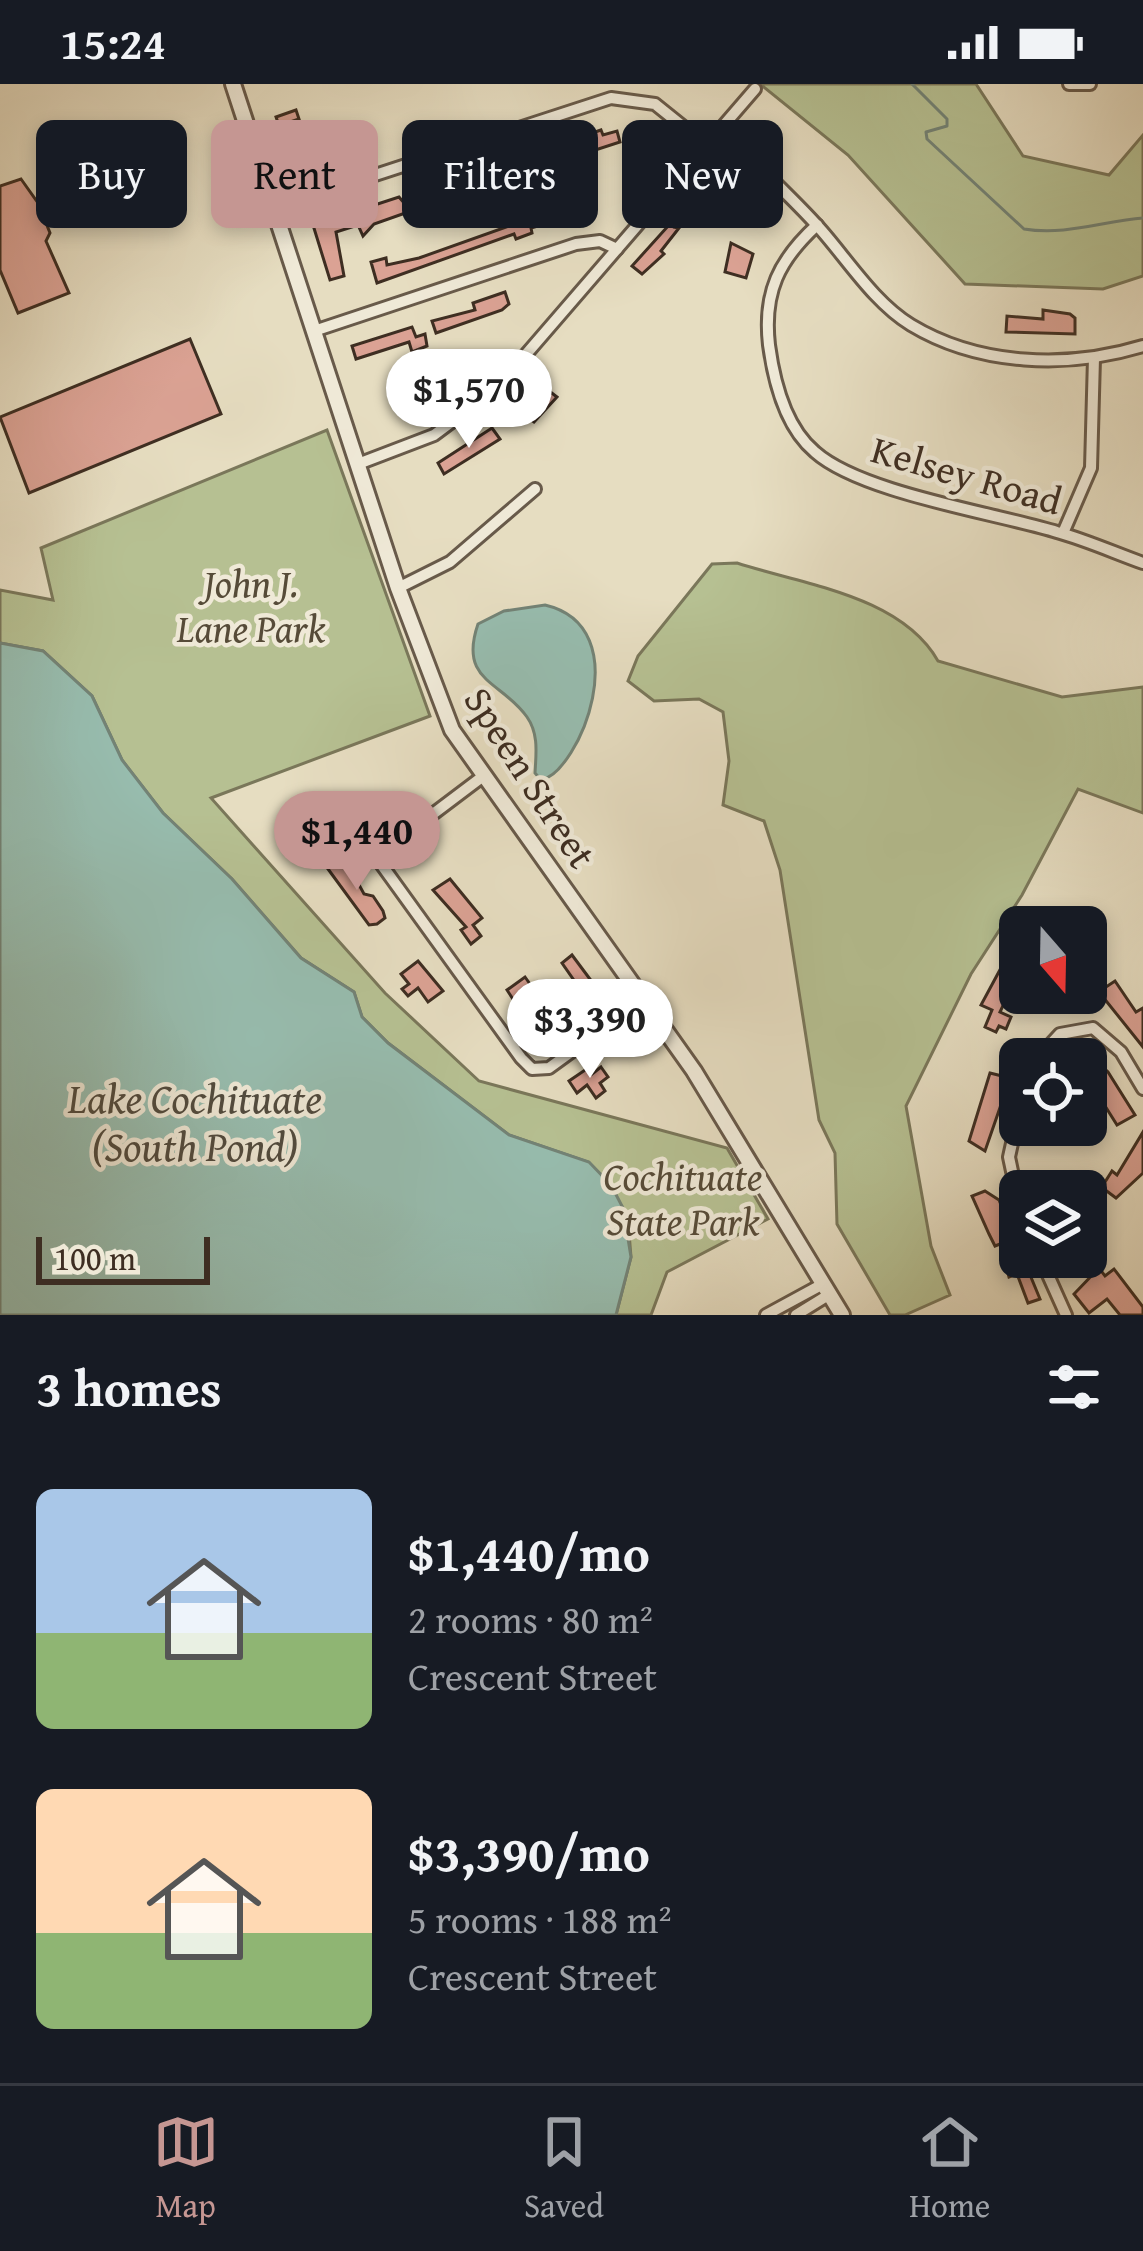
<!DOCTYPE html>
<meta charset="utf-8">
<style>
body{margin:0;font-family:"Gentium Book Plus",serif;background:#20242c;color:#f1f3f6;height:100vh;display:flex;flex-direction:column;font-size:45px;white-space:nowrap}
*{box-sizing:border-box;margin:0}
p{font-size:39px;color:#9ea1a6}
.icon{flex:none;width:66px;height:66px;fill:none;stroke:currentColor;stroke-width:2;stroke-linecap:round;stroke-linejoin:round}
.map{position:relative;height:1231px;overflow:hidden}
.drawer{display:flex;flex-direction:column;background:#171b24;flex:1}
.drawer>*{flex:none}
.banner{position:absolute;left:36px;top:36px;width:1071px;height:108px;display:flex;gap:24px}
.needle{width:78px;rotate:160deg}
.buttons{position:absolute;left:999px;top:822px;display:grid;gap:24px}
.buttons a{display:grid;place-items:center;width:108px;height:108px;border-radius:18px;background:#171b24;box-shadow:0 6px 18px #0003;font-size:60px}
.scale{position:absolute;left:36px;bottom:30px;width:174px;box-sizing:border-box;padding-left:12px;border:6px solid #3e2e22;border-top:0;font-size:33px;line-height:42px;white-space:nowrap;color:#3e2e22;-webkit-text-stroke:9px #efe9d7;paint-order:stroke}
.price{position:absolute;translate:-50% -102px;padding:0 27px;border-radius:42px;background:#fff;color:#222;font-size:39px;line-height:78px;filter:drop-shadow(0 3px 6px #0008)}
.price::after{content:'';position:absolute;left:50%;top:72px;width:36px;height:27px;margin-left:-18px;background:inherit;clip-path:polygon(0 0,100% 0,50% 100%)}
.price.active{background:#c59692;color:#111}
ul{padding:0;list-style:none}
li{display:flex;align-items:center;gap:36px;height:300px;padding:0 36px}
li span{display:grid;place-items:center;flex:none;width:336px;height:240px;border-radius:18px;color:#555}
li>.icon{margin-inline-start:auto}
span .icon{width:144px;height:144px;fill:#fffc;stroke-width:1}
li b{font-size:51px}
h2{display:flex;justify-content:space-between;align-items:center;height:144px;padding:0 36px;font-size:51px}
.tag{padding:0 42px;border-radius:18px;background:#171b24;box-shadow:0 6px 18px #0003;font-size:42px;line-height:108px}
.tag.active{background:#c59692;color:#111}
.status{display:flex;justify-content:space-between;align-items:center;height:84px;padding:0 60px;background:#171b24;direction:ltr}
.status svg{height:33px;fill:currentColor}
.dock{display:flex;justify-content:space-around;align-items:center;height:168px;border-top:3px solid #363941;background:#171b24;font-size:33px;color:#9ea1a6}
.dock a{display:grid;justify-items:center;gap:6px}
.dock .active{color:#c59692}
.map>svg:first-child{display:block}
.green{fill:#b6c092;stroke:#7a775a;stroke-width:3}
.water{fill:#97bcae;stroke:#738376;stroke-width:3}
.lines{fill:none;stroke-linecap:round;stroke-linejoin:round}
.stream{stroke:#738376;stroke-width:3}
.building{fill:#dba294;stroke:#3e2e22;stroke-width:3}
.minor-casing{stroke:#685a4a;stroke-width:16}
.tertiary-casing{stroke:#685a4a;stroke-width:20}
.minor{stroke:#efe9d7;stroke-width:10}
.tertiary{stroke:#efe9d7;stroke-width:14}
.labels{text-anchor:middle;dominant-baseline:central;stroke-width:9;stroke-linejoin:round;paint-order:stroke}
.street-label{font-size:39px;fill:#3e2e22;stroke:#efe9d7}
.park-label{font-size:39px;font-style:italic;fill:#564b38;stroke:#efe9d7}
.water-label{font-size:42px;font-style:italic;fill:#504a3e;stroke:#efe9d7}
</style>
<div class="status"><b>15:24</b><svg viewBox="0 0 49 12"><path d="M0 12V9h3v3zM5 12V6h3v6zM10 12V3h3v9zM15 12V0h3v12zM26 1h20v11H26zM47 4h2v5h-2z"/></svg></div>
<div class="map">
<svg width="1143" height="1231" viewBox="0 0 1143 1231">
<rect width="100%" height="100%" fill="#e6ddc1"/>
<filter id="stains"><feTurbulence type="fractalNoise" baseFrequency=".00167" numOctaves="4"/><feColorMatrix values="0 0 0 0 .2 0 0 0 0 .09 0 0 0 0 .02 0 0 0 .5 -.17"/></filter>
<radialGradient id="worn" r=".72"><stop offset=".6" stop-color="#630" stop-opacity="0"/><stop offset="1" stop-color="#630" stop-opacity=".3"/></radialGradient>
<g class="green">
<path d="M 760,0 L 976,0 L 1023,72 L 1109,91 L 1143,51 L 1143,192 L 1103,205 L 965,200 L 848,71 Z"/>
<path d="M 327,346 L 430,632 L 211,714 L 385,909 L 479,997 L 727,1064 L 768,1135 L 667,1188 L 651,1231 L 616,1231 L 631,1173 L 629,1148 L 623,1124 L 588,1078 L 509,1051 L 388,959 L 362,933 L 354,908 L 301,874 L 232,795 L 163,729 L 122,676 L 92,612 L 43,567 L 0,559 L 0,506 L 53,516 L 41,464 Z"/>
<path d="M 737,479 C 805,501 901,512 938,577 L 1062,613 L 1143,603 L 1143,729 L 1078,705 L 1022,811 L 971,890 L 906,1022 L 931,1162 L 950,1211 L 905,1231 L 890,1231 L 837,1140 L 835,1069 L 819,1036 L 780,786 L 764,737 L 723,721 L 729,677 L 723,628 L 699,615 L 654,617 L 628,597 L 638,572 L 712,480 Z"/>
</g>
<g class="water">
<path d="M 545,521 C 639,543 579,689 541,696 L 535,689 C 536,670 539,650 527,633 C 502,597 458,598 478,540 L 504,527 Z"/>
<path d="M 0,559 L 43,567 L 92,612 L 122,676 L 163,729 L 232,795 L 301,874 L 354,908 L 362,933 L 388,959 L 509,1051 L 589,1078 L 611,1101 L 623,1124 L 631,1173 L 616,1231 L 0,1231 Z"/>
</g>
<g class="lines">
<path class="stream" d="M 912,0 L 947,35 L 947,42 L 926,48 L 927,55 L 1024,145 C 1065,152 1104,137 1143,134"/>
</g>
<g class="building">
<path d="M 296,26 L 299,35 L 293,37 L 303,69 L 315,65 L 320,79 L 295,87 L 276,33 Z"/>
<path d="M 601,46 L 603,51 L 617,47 L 620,58 L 537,85 L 531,70 Z"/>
<path d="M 515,78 L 520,97 L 484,103 L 479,87 Z"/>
<path d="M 21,95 L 38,119 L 50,149 L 46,157 L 69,209 L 18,229 L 0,186 L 0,102 Z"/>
<path d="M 399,113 L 411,127 L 374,140 L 363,152 L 358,141 L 336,148 L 344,192 L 330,196 L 313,141 Z"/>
<path d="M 582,116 L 587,131 L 556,141 L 555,137 L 531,144 L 532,149 L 516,155 L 514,150 L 377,199 L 371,178 L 386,174 L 387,181 L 419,174 L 523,137 L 520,129 L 532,124 L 535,132 Z"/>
<path d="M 687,121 L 697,130 L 687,142 L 673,143 L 679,144 L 661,167 L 664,170 L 642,190 L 632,182 Z"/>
<path d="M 731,159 L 753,170 L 746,194 L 725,188 Z"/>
<path d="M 505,208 L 509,220 L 502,226 L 436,249 L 432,237 L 475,226 L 473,219 Z"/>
<path d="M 1043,226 L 1070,230 L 1075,234 L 1075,250 L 1006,248 L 1007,232 L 1043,235 Z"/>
<path d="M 412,243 L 416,253 L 425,250 L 427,262 L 412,268 L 409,258 L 356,275 L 352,262 Z"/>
<path d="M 190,255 L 221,330 L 29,409 L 0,333 Z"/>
<path d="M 540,300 L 557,313 L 534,338 L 520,328 Z"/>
<path d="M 492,344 L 500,355 L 444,390 L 438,379 Z"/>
<path d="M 344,773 L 364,810 L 373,812 L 383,827 L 385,834 L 377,840 L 369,841 L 328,785 Z"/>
<path d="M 450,795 L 482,834 L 473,841 L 481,852 L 471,860 L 461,846 L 466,843 L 433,806 Z"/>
<path d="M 1009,869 L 1020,874 L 1020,885 L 1000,928 L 1011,933 L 1006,945 L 999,942 L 996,948 L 985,943 L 992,926 L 981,921 Z"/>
<path d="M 572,871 L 607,918 L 544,960 L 537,949 L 545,944 L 531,923 L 522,929 L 507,906 L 525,893 L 550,928 L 557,924 L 567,932 L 583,921 L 575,909 L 580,905 L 562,879 Z"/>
<path d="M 418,877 L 443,907 L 428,918 L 418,904 L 408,912 L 402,905 L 409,900 L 401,890 Z"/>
<path d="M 1096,894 L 1103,905 L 1115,897 L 1136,928 L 1143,924 L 1143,963 L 1099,908 L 1086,917 L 1086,901 Z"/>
<path d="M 1094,975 L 1108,988 L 1135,1031 L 1117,1041 L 1090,998 L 1086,1000 L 1086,979 Z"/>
<path d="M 601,983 L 608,993 L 600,999 L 605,1007 L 596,1014 L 587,1001 L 577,1009 L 569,997 L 588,984 L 592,990 Z"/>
<path d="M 990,989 L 1002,992 L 1004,1012 L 985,1067 L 969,1057 Z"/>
<path d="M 1143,1048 L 1143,1089 L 1116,1114 L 1104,1105 L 1105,1098 L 1112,1087 L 1117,1091 Z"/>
<path d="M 985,1107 L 999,1116 L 1040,1215 L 1028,1219 L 1017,1190 L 1009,1193 L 1000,1160 L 995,1162 L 989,1150 L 972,1112 Z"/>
<path d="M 1099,1184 L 1105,1192 L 1114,1185 L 1143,1223 L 1143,1231 L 1120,1231 L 1107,1215 L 1089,1229 L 1074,1210 Z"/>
</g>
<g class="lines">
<g class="minor-casing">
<g id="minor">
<path d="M 1069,0 L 1090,0"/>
<path d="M 764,87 C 783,107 804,126 822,147 C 849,178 875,219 911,241 C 979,282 1068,285 1143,262"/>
<path d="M 274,124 L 611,14 L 655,20 L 706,61"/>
<path d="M 817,141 C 779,176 763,208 769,261 C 774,298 785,343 815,368 C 861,409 995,429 1057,448 C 1086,456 1115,469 1143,479"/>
<path d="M 314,247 L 576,160 L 600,157 L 617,165"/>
<path d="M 358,380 L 434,351 L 497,304 L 755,5"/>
<path d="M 1063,449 L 1091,384 L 1094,274"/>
<path d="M 398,504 L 450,478 L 535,405"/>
<path d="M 482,693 L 376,773 L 521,974 L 532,985 L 549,984 L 644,915"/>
<path d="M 1037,975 L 1060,950 L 1093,944 L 1121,968 L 1143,1005"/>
<path d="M 1020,1023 L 1009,1073 L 1020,1125"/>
<path d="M 1040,1173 L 1066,1231"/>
<path d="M 766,1231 L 823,1200"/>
<path d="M 796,1231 L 830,1210"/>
</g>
</g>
<g class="tertiary-casing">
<path id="tertiary" d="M 233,0 L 398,504 L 452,646 L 694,987 L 842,1231"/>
</g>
<use href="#minor" class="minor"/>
<use href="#tertiary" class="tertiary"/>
</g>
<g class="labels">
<g class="street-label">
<text transform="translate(967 390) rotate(16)">Kelsey Road</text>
<text transform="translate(531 693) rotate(57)">Speen Street</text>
</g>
<g class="park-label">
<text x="251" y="498">John J.<tspan x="251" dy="45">Lane Park</tspan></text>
<text x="683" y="1091">Cochituate<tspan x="683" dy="45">State Park</tspan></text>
</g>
<g class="water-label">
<text x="195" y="1013">Lake Cochituate<tspan x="195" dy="48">(South Pond)</tspan></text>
</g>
</g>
<rect width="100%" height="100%" filter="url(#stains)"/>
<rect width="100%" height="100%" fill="url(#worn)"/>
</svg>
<div class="buttons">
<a><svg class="needle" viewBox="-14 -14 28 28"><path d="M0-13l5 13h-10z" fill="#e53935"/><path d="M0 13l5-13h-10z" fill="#9ea1a6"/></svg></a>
<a><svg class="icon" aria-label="locate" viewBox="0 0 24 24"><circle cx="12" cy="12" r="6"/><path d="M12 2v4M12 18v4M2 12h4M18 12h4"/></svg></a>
<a><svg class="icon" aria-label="layers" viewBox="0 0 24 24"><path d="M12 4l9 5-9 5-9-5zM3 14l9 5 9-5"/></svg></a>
</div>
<div class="scale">100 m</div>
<b class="price" style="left:469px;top:367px">$1,570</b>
<b class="price active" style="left:357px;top:809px">$1,440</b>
<b class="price" style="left:590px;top:997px">$3,390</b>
<div class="banner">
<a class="tag">Buy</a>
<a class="tag active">Rent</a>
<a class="tag">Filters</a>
<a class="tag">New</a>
</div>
</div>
<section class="drawer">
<h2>3 homes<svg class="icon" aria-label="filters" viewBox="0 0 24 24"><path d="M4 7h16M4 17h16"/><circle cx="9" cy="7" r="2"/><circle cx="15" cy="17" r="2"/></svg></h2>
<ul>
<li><span style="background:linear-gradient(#a9c7e8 60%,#8fb573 0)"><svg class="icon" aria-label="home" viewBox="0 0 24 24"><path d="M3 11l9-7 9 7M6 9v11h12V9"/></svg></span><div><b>$1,440/mo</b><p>2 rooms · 80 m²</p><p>Crescent Street</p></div></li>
<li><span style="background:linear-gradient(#ffd9b3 60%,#8fb573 0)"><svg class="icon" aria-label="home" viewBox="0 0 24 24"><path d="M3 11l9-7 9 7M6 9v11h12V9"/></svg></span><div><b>$3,390/mo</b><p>5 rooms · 188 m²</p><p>Crescent Street</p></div></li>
</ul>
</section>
<nav class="dock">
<a class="active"><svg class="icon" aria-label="map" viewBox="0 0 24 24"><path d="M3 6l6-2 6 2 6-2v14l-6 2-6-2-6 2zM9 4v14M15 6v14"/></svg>Map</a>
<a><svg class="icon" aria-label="saved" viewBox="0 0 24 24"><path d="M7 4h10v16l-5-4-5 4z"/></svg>Saved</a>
<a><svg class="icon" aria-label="home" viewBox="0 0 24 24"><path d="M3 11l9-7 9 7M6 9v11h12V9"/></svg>Home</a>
</nav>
